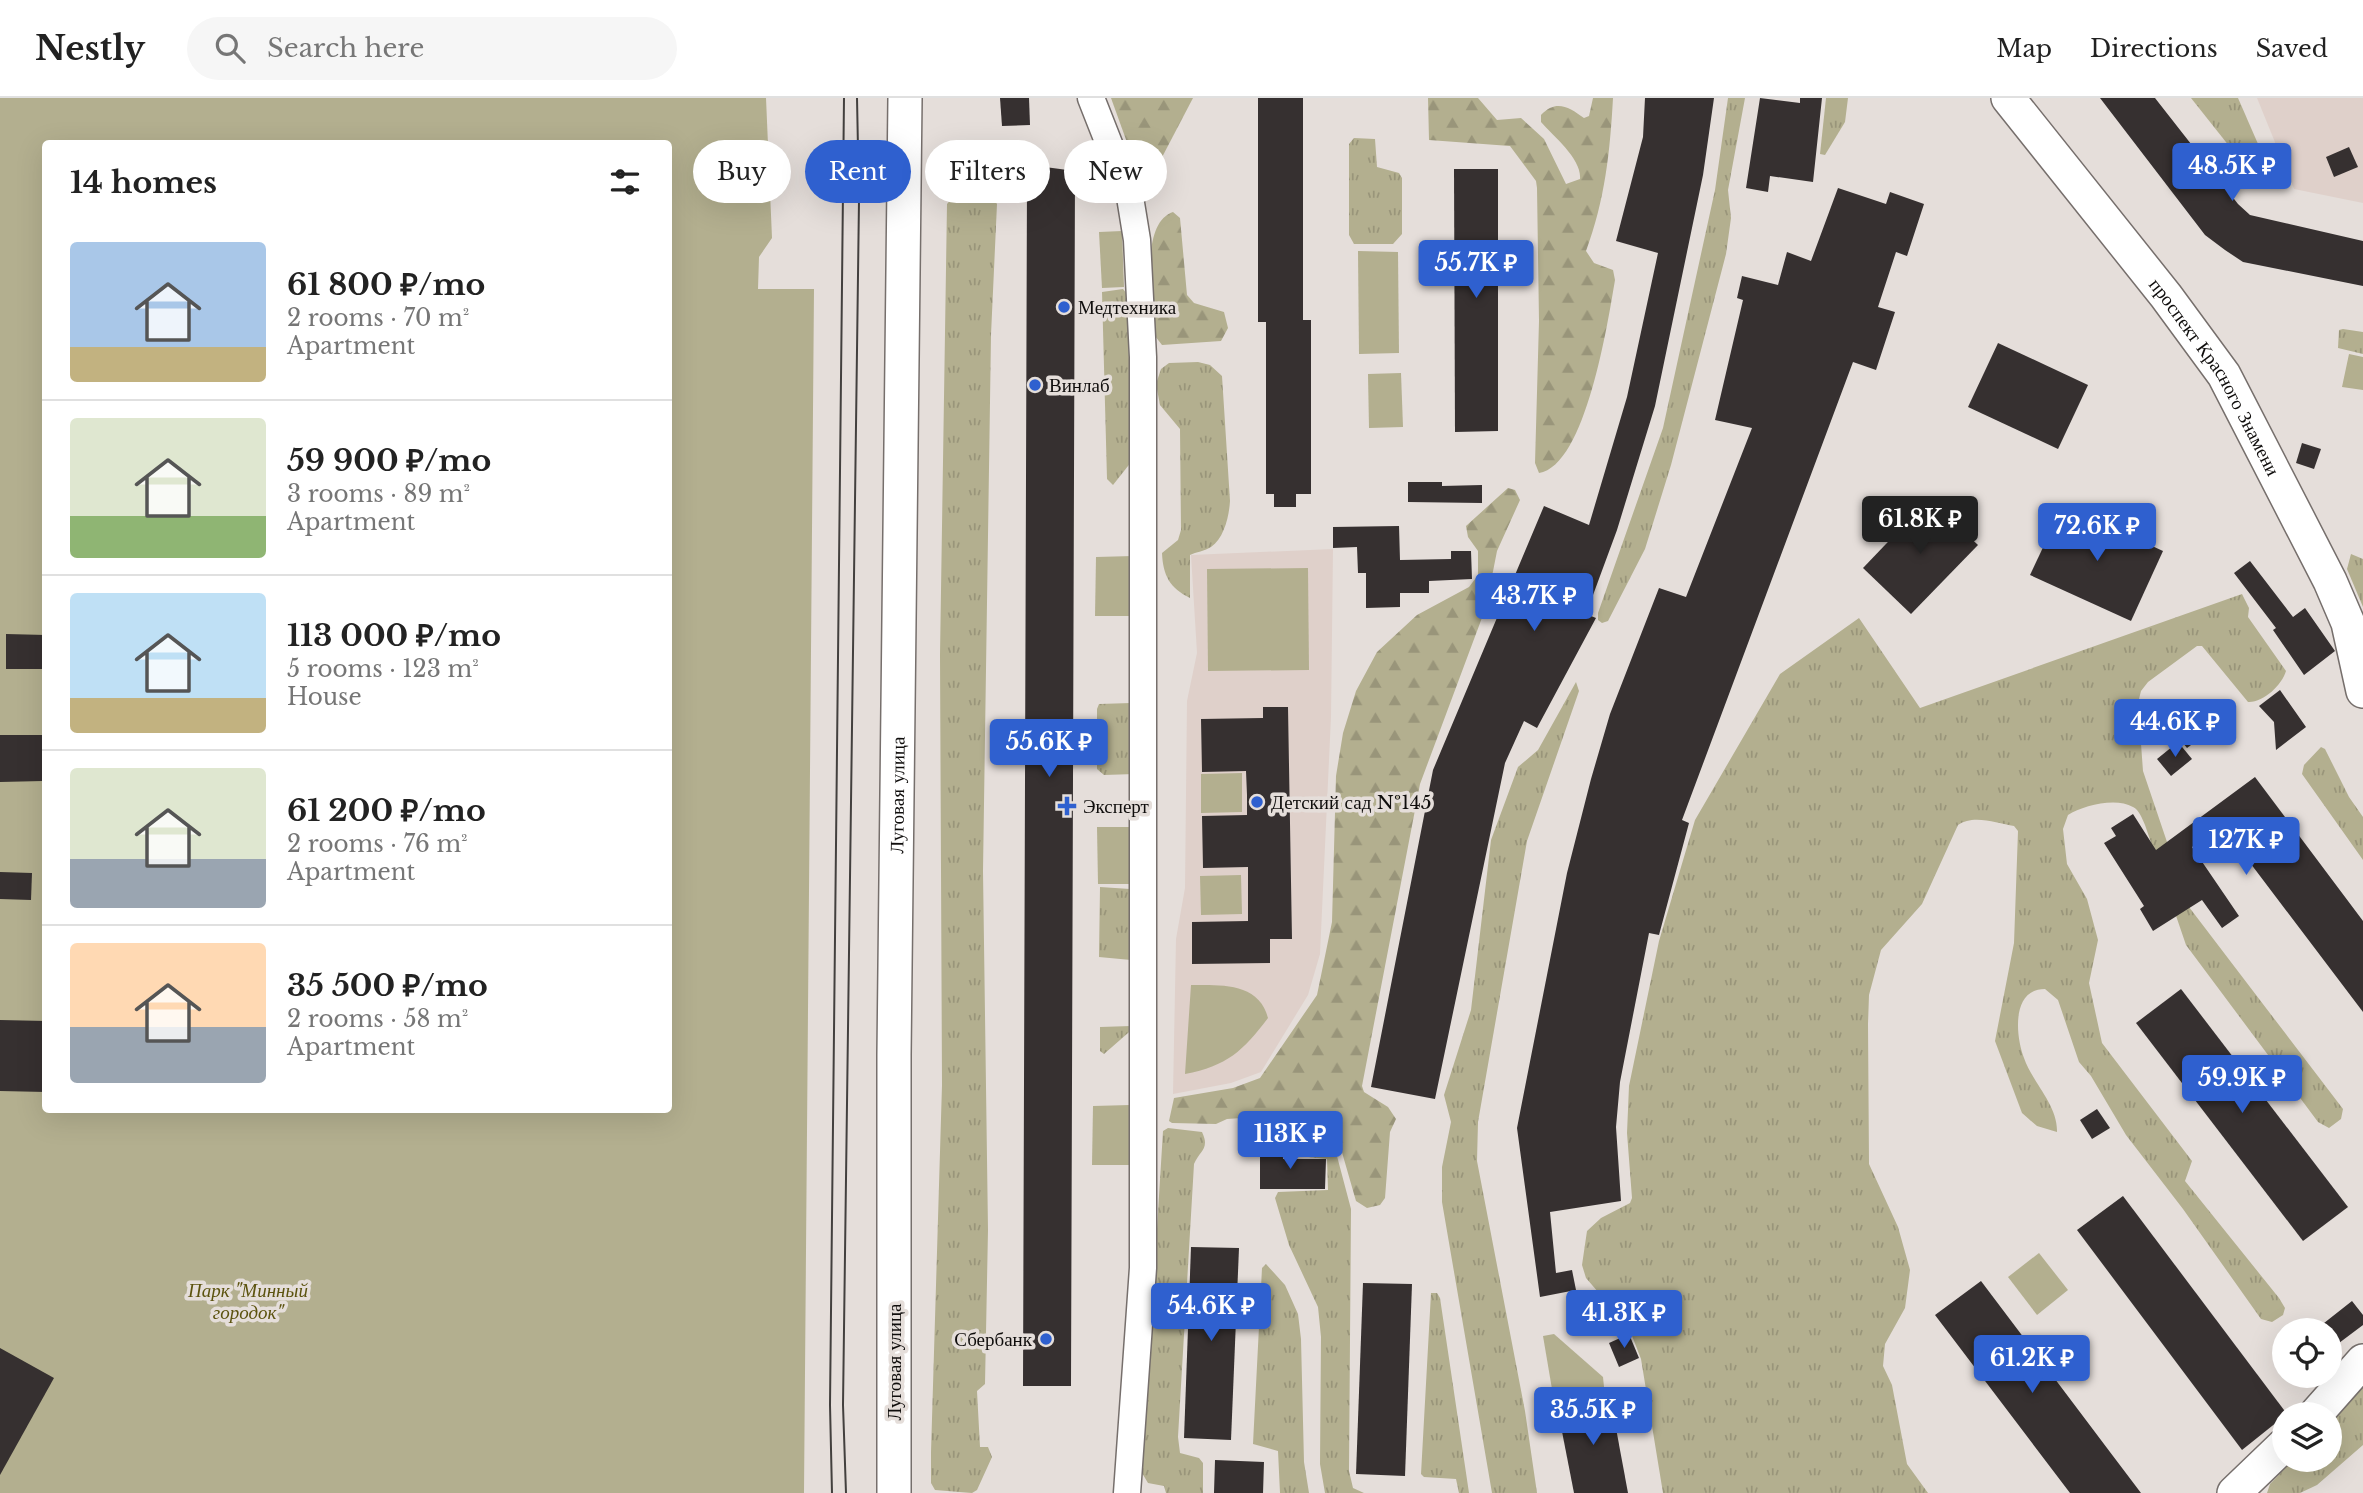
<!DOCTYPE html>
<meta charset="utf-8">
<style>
body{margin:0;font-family:"Libre Baskerville",serif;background:#f6f6f6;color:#222;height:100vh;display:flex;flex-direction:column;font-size:26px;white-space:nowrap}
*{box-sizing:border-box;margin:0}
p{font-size:23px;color:#767676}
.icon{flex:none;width:38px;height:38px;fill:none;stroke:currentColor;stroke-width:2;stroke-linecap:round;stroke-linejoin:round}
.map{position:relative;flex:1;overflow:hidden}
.details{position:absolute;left:42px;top:42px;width:630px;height:973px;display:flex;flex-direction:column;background:#fff;border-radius:7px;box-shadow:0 7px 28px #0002}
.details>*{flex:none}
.top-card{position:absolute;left:693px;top:42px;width:665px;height:63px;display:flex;gap:14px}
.controls{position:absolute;left:2272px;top:1220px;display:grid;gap:14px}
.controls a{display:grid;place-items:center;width:70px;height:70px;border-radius:50%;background:#fff;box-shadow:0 7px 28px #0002;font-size:35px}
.price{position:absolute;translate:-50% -60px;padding:0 16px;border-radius:7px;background:#2f60cf;color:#fff;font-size:23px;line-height:46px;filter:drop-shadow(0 2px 4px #0008)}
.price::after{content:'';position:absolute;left:50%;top:42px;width:21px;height:16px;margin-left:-10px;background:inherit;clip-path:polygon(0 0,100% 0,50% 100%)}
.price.on{background:#222;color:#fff}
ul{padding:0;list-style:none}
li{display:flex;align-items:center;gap:21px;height:175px;padding:0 28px}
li+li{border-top:2px solid #e0e0e0}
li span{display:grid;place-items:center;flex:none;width:196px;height:140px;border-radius:7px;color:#555}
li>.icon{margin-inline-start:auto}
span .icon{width:84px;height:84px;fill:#fffc;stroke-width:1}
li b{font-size:30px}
h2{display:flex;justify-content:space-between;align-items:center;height:84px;padding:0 28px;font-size:30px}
.tag{padding:0 24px;border-radius:32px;background:#fff;box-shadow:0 7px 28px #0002;font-size:24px;line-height:63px}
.tag.on{background:#2f60cf;color:#fff}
header{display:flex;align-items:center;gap:42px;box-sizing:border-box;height:98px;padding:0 35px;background:#fff;border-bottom:2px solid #e0e0e0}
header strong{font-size:33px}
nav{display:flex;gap:38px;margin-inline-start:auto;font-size:24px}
.search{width:490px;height:63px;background:#f6f6f6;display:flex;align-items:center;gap:18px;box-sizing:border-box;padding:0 24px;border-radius:38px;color:#767676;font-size:26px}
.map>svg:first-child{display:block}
.built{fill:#dfd0ca}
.grass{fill:url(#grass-tufts)}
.forest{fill:url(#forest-firs)}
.park{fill:#b3af8f;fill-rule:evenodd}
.building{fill:#363030}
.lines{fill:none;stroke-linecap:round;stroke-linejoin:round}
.minor-casing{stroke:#766f6c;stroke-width:29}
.major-casing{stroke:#766f6c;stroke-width:36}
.minor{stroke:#fff;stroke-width:26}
.major{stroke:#fff;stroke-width:33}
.tram{stroke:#43403e;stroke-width:2}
.poi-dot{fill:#2f60cf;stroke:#e5deda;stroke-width:2.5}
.labels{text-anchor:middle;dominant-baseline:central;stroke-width:7;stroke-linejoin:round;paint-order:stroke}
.poi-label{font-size:19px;fill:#0f0d0c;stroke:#e5deda;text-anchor:start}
.street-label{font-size:19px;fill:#0f0d0c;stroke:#e5deda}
.park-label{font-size:19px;font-style:italic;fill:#5c530f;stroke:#e5deda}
</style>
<header>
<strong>Nestly</strong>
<div class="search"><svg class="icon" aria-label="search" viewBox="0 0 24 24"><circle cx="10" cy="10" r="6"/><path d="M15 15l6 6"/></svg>Search here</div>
<nav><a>Map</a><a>Directions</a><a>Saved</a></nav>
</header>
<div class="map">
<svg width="2363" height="1395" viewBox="0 0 2363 1395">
<defs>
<pattern id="grass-tufts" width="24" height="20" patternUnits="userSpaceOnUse" patternTransform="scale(1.75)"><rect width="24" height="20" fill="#b3af8f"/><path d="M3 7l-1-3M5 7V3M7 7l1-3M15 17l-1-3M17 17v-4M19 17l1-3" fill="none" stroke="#99957a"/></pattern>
<pattern id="forest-firs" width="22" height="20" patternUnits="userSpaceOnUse" patternTransform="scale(1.75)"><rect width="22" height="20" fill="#b3af8f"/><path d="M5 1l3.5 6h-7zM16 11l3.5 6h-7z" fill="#99957a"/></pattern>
</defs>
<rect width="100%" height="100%" fill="#e5deda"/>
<g class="built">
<path d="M 2257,0 L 2363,0 L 2363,105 L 2294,91 Z"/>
<path d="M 1333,451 L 1331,619 L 1320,856 L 1308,897 L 1261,974 L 1231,985 L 1173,996 L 1176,841 L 1185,790 L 1187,603 L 1197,555 L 1191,457 Z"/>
</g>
<g class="grass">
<path d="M 1728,0 L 1745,0 L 1728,92 L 1731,120 L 1726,156 L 1671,367 L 1645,451 L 1608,523 L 1602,525 L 1598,522 L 1598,515 L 1663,330 L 1715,92 Z"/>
<path d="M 1826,0 L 1848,0 L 1845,24 L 1825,57 L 1820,56 Z"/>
<path d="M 2191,0 L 2238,0 L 2272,78 L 2270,84 L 2260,87 Z"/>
<path d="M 1354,40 L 1375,41 L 1377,69 L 1399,75 L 1402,80 L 1402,136 L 1393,146 L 1354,146 L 1349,137 L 1349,46 Z"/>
<path d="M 964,94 L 989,95 L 997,106 L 991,237 L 983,773 L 988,1132 L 985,1286 L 977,1293 L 980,1349 L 988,1349 L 992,1359 L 977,1392 L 972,1395 L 935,1392 L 931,1385 L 931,1354 L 942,987 L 940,557 L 947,106 L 954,98 Z"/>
<path d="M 1123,191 L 1127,196 L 1132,363 L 1113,387 L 1107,381 L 1102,194 Z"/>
<path d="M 2343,231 L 2363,234 L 2363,256 L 2338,250 L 2339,232 Z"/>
<path d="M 1198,264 L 1210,267 L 1222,278 L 1230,403 C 1229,419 1224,440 1211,449 C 1205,453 1196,454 1190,457 L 1190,500 C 1170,490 1163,478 1162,455 L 1178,442 L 1181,432 L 1180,331 L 1160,307 L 1156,286 L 1161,271 L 1169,265 Z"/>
<path d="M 2351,456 L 2363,461 L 2363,509 L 2347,471 Z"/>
<path d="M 2242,496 L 2249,510 L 2248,519 L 2286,573 C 2282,587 2263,605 2248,604 L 2202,548 L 2197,548 L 2148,584 L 2141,593 L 2138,605 L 2143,673 L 2189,809 L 2343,1011 L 2341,1021 L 2329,1030 L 2318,1024 L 2186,847 L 2145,727 C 2142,720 2139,712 2133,709 C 2115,699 2083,708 2068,717 L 2063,731 L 2067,766 L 2087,801 L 2098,842 L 2089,885 L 2102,945 L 2192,1063 L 2185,1083 L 2279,1200 L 2285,1210 L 2283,1217 L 2272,1224 L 2261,1221 L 2183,1111 L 2126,1037 L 2091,978 L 2079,964 L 2058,902 L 2045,891 C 2012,891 2015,936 2024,960 C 2032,984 2058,1007 2057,1034 L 2037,1028 L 2022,1015 L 1995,943 L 2014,845 L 2018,733 L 2014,728 C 1997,725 1973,716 1958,727 L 1922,806 L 1881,852 L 1869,897 L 1868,926 L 1869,1066 L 1898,1129 L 1910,1172 L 1905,1210 L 1885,1246 L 1883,1268 L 1892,1287 L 1907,1366 L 1928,1395 L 1663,1395 L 1641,1261 L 1629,1230 L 1586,1180 L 1582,1167 L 1587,1133 L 1601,1120 L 1630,1105 L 1632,1100 L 1627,1035 L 1629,988 L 1659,843 L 1695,722 L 1780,576 L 1859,520 L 1920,610 Z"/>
<path d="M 1576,584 L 1579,593 L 1527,743 L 1478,1024 L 1477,1063 L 1525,1313 L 1537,1395 L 1492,1395 L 1442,1104 L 1442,1069 L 1451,1024 L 1444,997 L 1471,912 L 1491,742 L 1518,669 L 1538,652 Z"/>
<path d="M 1131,605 L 1135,676 L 1104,677 L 1097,671 L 1097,611 L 1099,606 Z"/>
<path d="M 2321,649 L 2325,651 L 2349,699 L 2363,719 L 2363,762 L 2302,676 L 2304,667 Z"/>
<path d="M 1100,789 L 1130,791 L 1136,928 L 1104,956 L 1100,953 L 1100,929 L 1131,928 L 1131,862 L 1099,859 Z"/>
<path d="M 1168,1030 L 1202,1034 C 1210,1051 1200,1052 1194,1066 L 1178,1339 L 1180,1355 L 1199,1360 L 1203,1365 L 1203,1395 L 1166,1395 L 1164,1388 L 1148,1385 L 1142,1375 L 1163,1033 Z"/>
<path d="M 1325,1036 L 1333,1043 L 1351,1111 L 1349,1373 L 1353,1390 L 1364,1395 L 1325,1395 L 1320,1366 L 1321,1239 L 1318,1209 L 1289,1147 L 1275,1100 L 1278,1094 L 1328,1092 L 1327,1061 L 1299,1058 L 1286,1040 Z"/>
<path d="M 1266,1166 L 1285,1187 L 1298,1216 L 1301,1241 L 1304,1364 L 1309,1395 L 1280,1395 L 1278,1353 L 1253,1346 L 1262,1170 Z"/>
<path d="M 1431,1195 L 1437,1195 L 1440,1200 L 1469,1395 L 1459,1395 L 1456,1381 L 1424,1379 L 1421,1376 Z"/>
<path d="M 2363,1287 L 2363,1347 L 2317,1387 L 2300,1395 L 2267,1395 L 2270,1386 L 2293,1362 L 2329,1362 L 2329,1323 Z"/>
</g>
<g class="forest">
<path d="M 1111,0 L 1193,0 L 1148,86 L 1142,86 Z"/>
<path d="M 1428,0 L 1478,0 L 1497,22 L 1521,20 L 1544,41 L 1566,86 L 1580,81 C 1582,61 1554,39 1541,24 L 1541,17 C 1556,1 1569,9 1584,20 L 1589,18 L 1593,0 L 1613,0 C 1610,54 1605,102 1586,153 L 1594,165 L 1613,172 L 1615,182 C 1608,223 1586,368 1539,375 L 1535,365 L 1539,223 L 1537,90 L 1536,83 L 1510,48 L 1429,42 Z"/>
<path d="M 1173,114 L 1180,120 L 1187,197 L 1194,205 L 1224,214 L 1228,230 L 1221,243 L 1162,247 L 1155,238 C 1153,208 1138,126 1173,114 Z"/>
<path d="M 1508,390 L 1515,392 L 1520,402 L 1497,453 L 1486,509 L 1420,686 L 1362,988 L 1364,994 L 1388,1009 L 1396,1021 L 1390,1034 L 1385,1100 L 1380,1107 L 1367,1110 L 1356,1103 L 1335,1030 L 1271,1018 L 1227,1021 L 1216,1026 L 1172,1025 L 1169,1023 L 1174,1000 L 1233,990 L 1260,980 L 1317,897 L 1332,824 L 1336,678 L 1343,635 L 1356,593 L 1377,554 L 1417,517 L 1469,489 L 1478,477 L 1478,453 L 1468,439 L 1466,428 Z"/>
</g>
<g class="park">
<path d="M 0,0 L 766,0 L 772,140 L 759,159 L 758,191 L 814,191 L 804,1395 L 0,1395 ZM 46,46 L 668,46 L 668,1012 L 46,1012 Z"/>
<path d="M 1122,133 L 1124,189 L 1102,190 L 1099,134 Z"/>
<path d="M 1358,153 L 1398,154 L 1399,255 L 1359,256 Z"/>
<path d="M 2349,256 L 2363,259 L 2363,292 L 2342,289 Z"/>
<path d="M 1401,275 L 1403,329 L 1369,330 L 1368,276 Z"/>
<path d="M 1133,458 L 1134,518 L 1095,518 L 1096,459 Z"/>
<path d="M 1308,470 L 1309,572 L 1208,573 L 1207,471 Z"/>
<path d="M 1242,675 L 1242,714 L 1201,715 L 1201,676 Z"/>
<path d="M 1097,729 L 1137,729 L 1137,786 L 1098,786 Z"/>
<path d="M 1241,777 L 1242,816 L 1201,817 L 1200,778 Z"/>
<path d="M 1191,887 C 1220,887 1259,884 1268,920 C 1243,953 1227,968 1185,976 Z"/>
<path d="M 1130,1007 L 1131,1067 L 1092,1067 L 1093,1008 Z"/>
<path d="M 2039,1155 L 2068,1192 L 2037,1217 L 2008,1179 Z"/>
<path d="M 1554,1236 L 1603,1279 L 1604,1289 L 1553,1297 L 1543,1238 Z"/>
</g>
<g class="building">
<path d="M 1000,0 L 1029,0 L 1030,27 L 1002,28 Z"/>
<path d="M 1258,0 L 1303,0 L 1303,222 L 1311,222 L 1311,396 L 1296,396 L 1296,409 L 1274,409 L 1274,396 L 1266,396 L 1266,224 L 1258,224 Z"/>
<path d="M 1645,0 L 1714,0 L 1703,77 L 1655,308 L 1617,432 L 1586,516 L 1596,520 L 1537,630 L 1524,623 L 1505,665 L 1435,1001 L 1371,989 L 1433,672 L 1544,408 L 1589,427 L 1627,299 L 1658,155 L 1616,143 L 1643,39 Z"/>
<path d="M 1760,0 L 1800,5 L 1800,0 L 1822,0 L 1813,84 L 1770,78 L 1768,94 L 1746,90 Z"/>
<path d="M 2100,0 L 2155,0 L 2238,106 L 2250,117 L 2363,143 L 2363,188 L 2243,164 L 2225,152 L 2205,137 Z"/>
<path d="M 2349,49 L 2358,69 L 2334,79 L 2326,59 Z"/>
<path d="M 1045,69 L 1075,73 L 1071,1288 L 1023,1288 L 1027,81 L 1044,81 Z"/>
<path d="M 1454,71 L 1498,71 L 1498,333 L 1455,334 Z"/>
<path d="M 1838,90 L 1886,106 L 1890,94 L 1924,106 L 1907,158 L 1896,154 L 1878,209 L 1895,214 L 1876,272 L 1853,264 L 1682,722 L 1689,725 L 1659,837 L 1649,835 L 1620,984 L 1616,1029 L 1621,1103 L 1550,1114 L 1556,1175 L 1572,1172 L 1576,1192 L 1540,1199 L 1517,1030 L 1567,775 L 1591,681 L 1610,616 L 1659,490 L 1686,499 L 1752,330 L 1715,322 L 1743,202 L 1737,200 L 1742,178 L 1778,187 L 1787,154 L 1811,163 Z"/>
<path d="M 1998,245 L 2088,287 L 2058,351 L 1968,309 Z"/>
<path d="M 2302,345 L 2321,351 L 2314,371 L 2296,365 Z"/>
<path d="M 1408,384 L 1442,384 L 1442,388 L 1482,387 L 1482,405 L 1408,404 Z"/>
<path d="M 1929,401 L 1978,447 L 1911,516 L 1863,470 Z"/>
<path d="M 2063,407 L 2163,453 L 2131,523 L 2030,477 Z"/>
<path d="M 1399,428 L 1400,462 L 1451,461 L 1451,453 L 1471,453 L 1472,481 L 1429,483 L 1429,495 L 1400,495 L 1400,509 L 1366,510 L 1366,475 L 1358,475 L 1357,449 L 1333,450 L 1333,429 Z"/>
<path d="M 2250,463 L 2293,519 L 2305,510 L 2335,553 L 2304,577 L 2273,532 L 2276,530 L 2234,475 Z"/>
<path d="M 6,536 L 46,537 L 46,571 L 6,571 Z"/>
<path d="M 2280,592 L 2306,629 L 2276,652 L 2274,624 L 2259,608 Z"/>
<path d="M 1263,609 L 1288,609 L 1292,841 L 1270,841 L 1270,865 L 1192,866 L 1192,824 L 1248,823 L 1248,769 L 1203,770 L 1202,718 L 1247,717 L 1247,697 L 1246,673 L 1202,674 L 1201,621 L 1263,620 Z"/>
<path d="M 2190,622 L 2203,638 L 2187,650 L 2174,634 Z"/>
<path d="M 0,637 L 42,637 L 43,683 L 0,684 Z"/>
<path d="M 2178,644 L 2192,661 L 2171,678 L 2157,661 Z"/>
<path d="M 2255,679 L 2363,823 L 2363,914 L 2223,729 L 2192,749 L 2239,818 L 2222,830 L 2202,802 L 2153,833 L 2140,811 L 2144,808 L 2104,745 L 2116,738 L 2111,730 L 2133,716 L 2156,752 Z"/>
<path d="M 0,774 L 32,775 L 31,802 L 0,801 Z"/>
<path d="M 2181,891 L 2348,1109 L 2303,1143 L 2136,925 Z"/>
<path d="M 0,922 L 46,923 L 46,994 L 0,993 Z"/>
<path d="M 2097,1011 L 2110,1030 L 2092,1041 L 2080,1022 Z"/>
<path d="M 1260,1049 L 1283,1049 L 1283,1061 L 1326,1061 L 1325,1091 L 1260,1091 Z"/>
<path d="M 2123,1098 L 2287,1316 L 2242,1352 L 2077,1132 Z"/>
<path d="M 1191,1149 L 1239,1150 L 1231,1342 L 1184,1340 Z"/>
<path d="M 1981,1183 L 2113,1358 L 2141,1395 L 2070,1395 L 1935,1217 Z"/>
<path d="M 1363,1185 L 1412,1186 L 1405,1378 L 1356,1376 Z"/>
<path d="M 2352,1203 L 2363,1217 L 2363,1227 L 2335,1248 L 2329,1241 L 2329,1232 L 2319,1229 Z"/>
<path d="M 1629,1236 L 1639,1260 L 1619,1269 L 1609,1245 Z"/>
<path d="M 0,1250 L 54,1280 L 0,1377 Z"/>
<path d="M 1610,1298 L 1628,1395 L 1574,1395 L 1557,1308 Z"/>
<path d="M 1215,1362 L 1264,1364 L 1263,1395 L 1214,1395 Z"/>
</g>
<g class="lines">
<g class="minor-casing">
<path id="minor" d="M 1091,0 L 1130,99 L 1137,142 L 1143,259 L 1143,1170 L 1127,1395"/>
</g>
<g class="major-casing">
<g id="major">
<path id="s1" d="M 2008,0 L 2166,198 L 2224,277 L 2330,483 L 2348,525 L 2363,593"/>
<path d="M 2316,1316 L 2363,1263"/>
<path id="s2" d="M 894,1395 L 894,957 L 905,0"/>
<path d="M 2234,1395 L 2284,1347"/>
</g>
</g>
<use href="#minor" class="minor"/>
<use href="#major" class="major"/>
<g class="tram">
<path d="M 832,1395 L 830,1307 L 844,0"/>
<path d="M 846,1395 L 843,1307 L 859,102 L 857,0"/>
</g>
</g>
<g class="poi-dot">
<circle cx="1064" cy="209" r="7"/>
<circle cx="1035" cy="287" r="7"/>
<circle cx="1257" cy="704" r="7"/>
<path d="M1063.5 697.5h7v7h7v7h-7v7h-7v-7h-7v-7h7z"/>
<circle cx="1046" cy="1241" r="7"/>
</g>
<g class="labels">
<g class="poi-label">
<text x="1078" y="209">Медтехника</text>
<text x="1049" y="287">Винлаб</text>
<text x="1271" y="704">Детский сад №145</text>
<text x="1083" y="708">Эксперт</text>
<text x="1032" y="1241" text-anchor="end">Сбербанк</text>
</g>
<g class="street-label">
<text stroke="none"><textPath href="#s1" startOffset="348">проспект Красного Знамени</textPath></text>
<text stroke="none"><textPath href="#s2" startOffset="698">Луговая улица</textPath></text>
<text transform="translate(894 1264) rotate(-90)">Луговая улица</text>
</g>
<g class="park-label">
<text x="248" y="1192">Парк "Минный<tspan x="248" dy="22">городок"</tspan></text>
</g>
</g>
</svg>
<div class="controls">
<a><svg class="icon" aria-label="locate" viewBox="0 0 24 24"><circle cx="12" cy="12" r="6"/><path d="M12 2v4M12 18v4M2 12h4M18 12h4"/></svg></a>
<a><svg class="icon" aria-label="layers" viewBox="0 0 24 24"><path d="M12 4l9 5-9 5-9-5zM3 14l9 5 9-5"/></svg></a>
</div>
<b class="price" style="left:2232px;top:105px">48.5K ₽</b>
<b class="price" style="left:1476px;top:202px">55.7K ₽</b>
<b class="price on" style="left:1920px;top:458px">61.8K ₽</b>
<b class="price" style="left:2097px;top:465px">72.6K ₽</b>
<b class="price" style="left:1534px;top:535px">43.7K ₽</b>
<b class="price" style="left:2175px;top:661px">44.6K ₽</b>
<b class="price" style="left:1049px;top:681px">55.6K ₽</b>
<b class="price" style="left:2246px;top:779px">127K ₽</b>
<b class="price" style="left:2242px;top:1017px">59.9K ₽</b>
<b class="price" style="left:1290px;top:1073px">113K ₽</b>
<b class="price" style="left:1211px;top:1245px">54.6K ₽</b>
<b class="price" style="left:1624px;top:1252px">41.3K ₽</b>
<b class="price" style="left:2032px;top:1297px">61.2K ₽</b>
<b class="price" style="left:1593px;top:1349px">35.5K ₽</b>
<div class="top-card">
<a class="tag">Buy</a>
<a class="tag on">Rent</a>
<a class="tag">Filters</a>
<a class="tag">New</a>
</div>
<section class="details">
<h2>14 homes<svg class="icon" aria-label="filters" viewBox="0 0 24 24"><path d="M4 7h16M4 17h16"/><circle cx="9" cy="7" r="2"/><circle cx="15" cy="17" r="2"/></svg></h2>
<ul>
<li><span style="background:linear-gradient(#a9c7e8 75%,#c2b280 0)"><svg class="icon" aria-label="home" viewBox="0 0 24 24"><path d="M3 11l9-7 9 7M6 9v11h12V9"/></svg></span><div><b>61 800 ₽/mo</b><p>2 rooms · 70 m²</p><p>Apartment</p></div></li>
<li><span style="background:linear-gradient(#dfe7d0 70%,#8fb573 0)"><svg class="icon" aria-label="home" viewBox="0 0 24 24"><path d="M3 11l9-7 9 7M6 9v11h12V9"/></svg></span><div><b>59 900 ₽/mo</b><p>3 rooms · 89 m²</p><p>Apartment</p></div></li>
<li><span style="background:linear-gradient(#bfe0f5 75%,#c2b280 0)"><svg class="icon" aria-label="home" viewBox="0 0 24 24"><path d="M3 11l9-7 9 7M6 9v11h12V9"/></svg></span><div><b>113 000 ₽/mo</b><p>5 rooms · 123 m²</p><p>House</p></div></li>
<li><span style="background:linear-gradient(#dfe7d0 65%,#9aa5b1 0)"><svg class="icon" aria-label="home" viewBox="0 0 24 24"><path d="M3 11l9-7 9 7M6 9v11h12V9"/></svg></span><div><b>61 200 ₽/mo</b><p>2 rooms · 76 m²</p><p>Apartment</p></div></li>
<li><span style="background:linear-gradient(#ffd9b3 60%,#9aa5b1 0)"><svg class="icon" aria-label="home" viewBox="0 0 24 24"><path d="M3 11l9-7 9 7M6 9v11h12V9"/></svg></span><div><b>35 500 ₽/mo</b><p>2 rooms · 58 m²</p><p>Apartment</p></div></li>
</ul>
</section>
</div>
